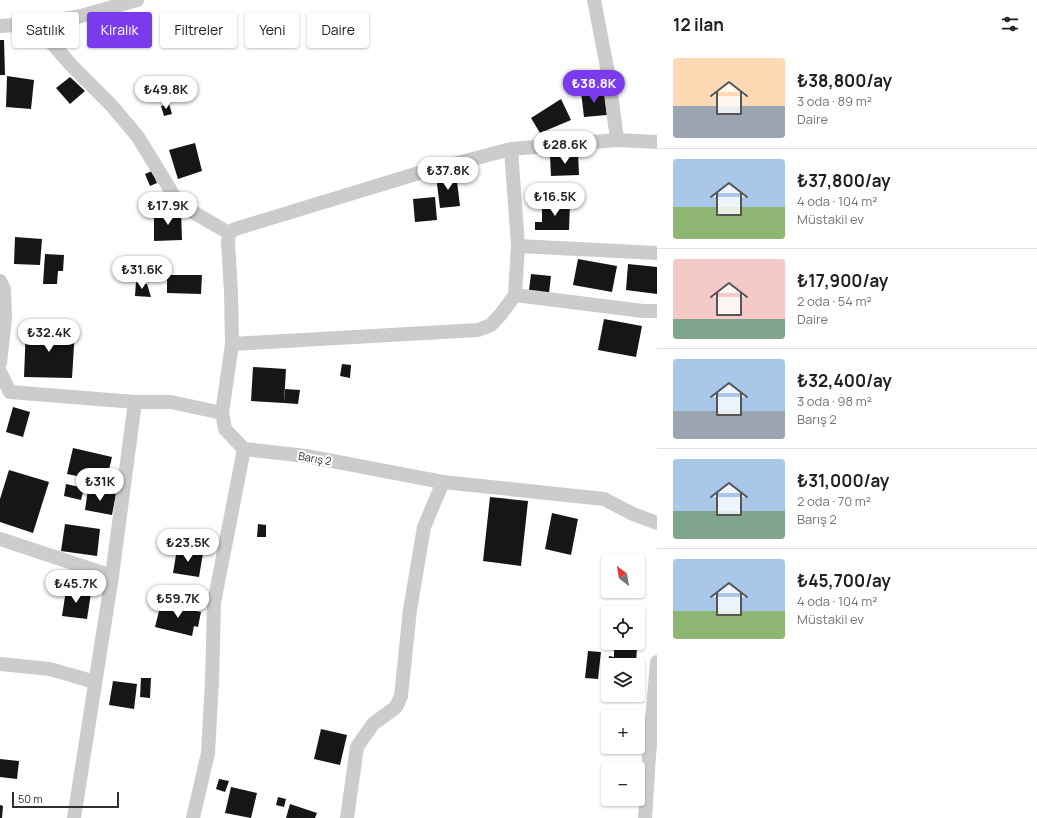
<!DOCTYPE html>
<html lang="tr">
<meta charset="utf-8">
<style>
body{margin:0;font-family:Manrope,sans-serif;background:#f6f6f6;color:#202124;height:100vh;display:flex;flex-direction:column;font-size:15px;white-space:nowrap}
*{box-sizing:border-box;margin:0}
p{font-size:13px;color:#757577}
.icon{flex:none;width:22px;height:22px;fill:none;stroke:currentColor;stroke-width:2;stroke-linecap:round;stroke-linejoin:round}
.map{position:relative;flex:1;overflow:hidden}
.side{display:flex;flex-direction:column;background:#fff;width:380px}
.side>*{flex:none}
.top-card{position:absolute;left:12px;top:12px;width:380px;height:36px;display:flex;gap:8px}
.needle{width:26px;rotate:329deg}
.tools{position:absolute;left:601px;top:554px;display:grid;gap:8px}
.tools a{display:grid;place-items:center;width:44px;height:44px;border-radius:4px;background:#fff;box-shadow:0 1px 3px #0004;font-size:20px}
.scale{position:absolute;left:12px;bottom:10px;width:107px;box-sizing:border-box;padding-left:4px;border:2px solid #2f2f2f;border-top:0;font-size:11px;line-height:14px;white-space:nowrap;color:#2f2f2f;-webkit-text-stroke:3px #fff;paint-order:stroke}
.price{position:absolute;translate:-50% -34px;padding:0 9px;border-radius:14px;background:#fff;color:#222;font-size:13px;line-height:26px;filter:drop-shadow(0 1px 2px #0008)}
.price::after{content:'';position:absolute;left:50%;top:24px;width:12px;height:9px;margin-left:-6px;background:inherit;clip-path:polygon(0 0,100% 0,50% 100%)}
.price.selected{background:#7c3aed;color:#fff}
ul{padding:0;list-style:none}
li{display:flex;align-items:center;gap:12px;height:100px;padding:0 16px}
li+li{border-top:1px solid #e0e0e0}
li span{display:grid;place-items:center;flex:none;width:112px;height:80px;border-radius:4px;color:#555}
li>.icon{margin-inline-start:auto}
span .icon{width:48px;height:48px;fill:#fffc;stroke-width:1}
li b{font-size:17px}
h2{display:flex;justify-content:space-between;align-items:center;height:48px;padding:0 16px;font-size:17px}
.chip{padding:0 14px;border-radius:4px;background:#fff;box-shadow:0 1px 3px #0004;font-size:14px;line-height:36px}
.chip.selected{background:#7c3aed;color:#fff}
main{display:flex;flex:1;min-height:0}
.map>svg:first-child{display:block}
.building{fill:#161616}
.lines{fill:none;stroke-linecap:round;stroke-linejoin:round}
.street{stroke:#ccc;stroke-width:14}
.labels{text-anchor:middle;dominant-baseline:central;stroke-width:4;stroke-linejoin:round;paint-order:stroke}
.street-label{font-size:11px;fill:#2f2f2f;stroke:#fff}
</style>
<main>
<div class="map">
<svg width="657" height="818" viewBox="0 0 657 818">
<rect width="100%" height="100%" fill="#fff"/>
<g class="building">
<path d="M 0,40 L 4,40 L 5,75 L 0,75 Z"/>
<path d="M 7,76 L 34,80 L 31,109 L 6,107 Z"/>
<path d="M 70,77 L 85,91 L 70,104 L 56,88 Z"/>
<path d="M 604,90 L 607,115 L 584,117 L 581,92 Z"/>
<path d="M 561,99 L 571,120 L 540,133 L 531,118 Z"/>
<path d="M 169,104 L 172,114 L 164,116 L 161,106 Z"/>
<path d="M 195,143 L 202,171 L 178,179 L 169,150 Z"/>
<path d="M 578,153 L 579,175 L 551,176 L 550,155 Z"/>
<path d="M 152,171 L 157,183 L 150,186 L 145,174 Z"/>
<path d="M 456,173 L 460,206 L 440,208 L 436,176 Z"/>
<path d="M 435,197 L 437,220 L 415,222 L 413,199 Z"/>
<path d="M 542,202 L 570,202 L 569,230 L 535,230 L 535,222 L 542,222 Z"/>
<path d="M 181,210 L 182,240 L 154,241 L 154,211 Z"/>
<path d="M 15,237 L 42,239 L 40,265 L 14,264 Z"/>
<path d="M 45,254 L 64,255 L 63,271 L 58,271 L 57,284 L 43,284 Z"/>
<path d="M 578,259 L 617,266 L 612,292 L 573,285 Z"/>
<path d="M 628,264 L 657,267 L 657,294 L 626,290 Z"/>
<path d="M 531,274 L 551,276 L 549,293 L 529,290 Z"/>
<path d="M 167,275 L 202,275 L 201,294 L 167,293 Z"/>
<path d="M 136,282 L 147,284 L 151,297 L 135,296 Z"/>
<path d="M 604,319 L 642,326 L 636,357 L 598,350 Z"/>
<path d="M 26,327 L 75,329 L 72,378 L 24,377 Z"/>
<path d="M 342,364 L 351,365 L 350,378 L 340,376 Z"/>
<path d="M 253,367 L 286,369 L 284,403 L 251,401 Z"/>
<path d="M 285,389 L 300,390 L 298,404 L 284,403 Z"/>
<path d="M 13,407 L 30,412 L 23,437 L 6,432 Z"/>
<path d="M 73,448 L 112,457 L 106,482 L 67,474 Z"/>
<path d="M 9,470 L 49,482 L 33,533 L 0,522 L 0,499 Z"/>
<path d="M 66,484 L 84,488 L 81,500 L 64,496 Z"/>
<path d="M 88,489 L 116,494 L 112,515 L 85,510 Z"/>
<path d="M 490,497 L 528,501 L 521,566 L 483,561 Z"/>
<path d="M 552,513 L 578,519 L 571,555 L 545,549 Z"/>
<path d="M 65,524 L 100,529 L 97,556 L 61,551 Z"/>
<path d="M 258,524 L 266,525 L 266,537 L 257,537 Z"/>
<path d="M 177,549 L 203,553 L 199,577 L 173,573 Z"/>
<path d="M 66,590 L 91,593 L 87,619 L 62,616 Z"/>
<path d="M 161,603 L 201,612 L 198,627 L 194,626 L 192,636 L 155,627 Z"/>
<path d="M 614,645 L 637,646 L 636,665 L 608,665 L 609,656 L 614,657 Z"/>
<path d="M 588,651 L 601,652 L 598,679 L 585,678 Z"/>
<path d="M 141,678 L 151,678 L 150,698 L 140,697 Z"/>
<path d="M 113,681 L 137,684 L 134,709 L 109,705 Z"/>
<path d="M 321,729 L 347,735 L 340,765 L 314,759 Z"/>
<path d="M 0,759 L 19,761 L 17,779 L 0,777 Z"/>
<path d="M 219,779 L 229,781 L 225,792 L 216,789 Z"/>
<path d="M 231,787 L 257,793 L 251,818 L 225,813 Z"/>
<path d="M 278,797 L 286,799 L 284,807 L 276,805 Z"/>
<path d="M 290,804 L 317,813 L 315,818 L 286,818 Z"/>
<path d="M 0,805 L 3,806 L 2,818 L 0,818 Z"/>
</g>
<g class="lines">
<g class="street">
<path d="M 594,0 L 609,78 L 617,140"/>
<path d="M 35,24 L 72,66 L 112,106 L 138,137 L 179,204 L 229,233"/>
<path d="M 0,26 L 43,23 L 81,16 L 137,0"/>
<path d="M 511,149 L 518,246 L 515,295 L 643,311 L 657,311"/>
<path d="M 518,246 L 657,253"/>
<path d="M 0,281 L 4,289 L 5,318 L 0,363"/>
<path d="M 232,344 L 478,330 L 491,325 L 501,314 L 515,295"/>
<path d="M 0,372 L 10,392 L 135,402 L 171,402 L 222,413 L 225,429 L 244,449 L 306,456 L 443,482 L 604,499 L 633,514 L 657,523"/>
<path d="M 222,413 L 232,344 L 231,292 L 228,242 L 229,233 L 235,229 L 419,173 L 511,149 L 617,140 L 657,142"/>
<path d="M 0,539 L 112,576"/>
<path d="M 0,664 L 50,669 L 95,682"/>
<path d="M 74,818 L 112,576 L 135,402"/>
<path d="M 193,818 L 208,753 L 212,681 L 214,603 L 244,449"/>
<path d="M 347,818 L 357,747 L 373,724 L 396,707 L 401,696 L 410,610 L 424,527 L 443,482"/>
<path d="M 645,818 L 649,756 L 657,662"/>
</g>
</g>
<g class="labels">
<g class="street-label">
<text transform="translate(315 458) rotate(10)">Barış 2</text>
</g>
</g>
</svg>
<div class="tools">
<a><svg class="needle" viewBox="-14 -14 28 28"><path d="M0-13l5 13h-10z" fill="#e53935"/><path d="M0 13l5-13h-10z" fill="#757577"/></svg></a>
<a><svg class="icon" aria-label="locate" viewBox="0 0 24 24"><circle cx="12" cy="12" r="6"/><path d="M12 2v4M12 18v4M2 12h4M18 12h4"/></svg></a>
<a><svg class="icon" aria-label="layers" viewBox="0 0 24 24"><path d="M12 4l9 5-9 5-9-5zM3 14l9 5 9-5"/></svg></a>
<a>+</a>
<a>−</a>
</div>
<div class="scale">50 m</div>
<b class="price selected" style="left:594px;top:104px">₺38.8K</b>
<b class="price" style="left:166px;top:110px">₺49.8K</b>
<b class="price" style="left:565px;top:165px">₺28.6K</b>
<b class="price" style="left:448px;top:191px">₺37.8K</b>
<b class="price" style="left:555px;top:217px">₺16.5K</b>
<b class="price" style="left:168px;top:226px">₺17.9K</b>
<b class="price" style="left:142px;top:290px">₺31.6K</b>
<b class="price" style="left:49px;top:353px">₺32.4K</b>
<b class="price" style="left:100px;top:502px">₺31K</b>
<b class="price" style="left:188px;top:563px">₺23.5K</b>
<b class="price" style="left:76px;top:604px">₺45.7K</b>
<b class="price" style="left:178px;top:619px">₺59.7K</b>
<div class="top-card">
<a class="chip">Satılık</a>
<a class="chip selected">Kiralık</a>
<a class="chip">Filtreler</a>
<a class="chip">Yeni</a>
<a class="chip">Daire</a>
</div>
</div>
<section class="side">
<h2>12 ilan<svg class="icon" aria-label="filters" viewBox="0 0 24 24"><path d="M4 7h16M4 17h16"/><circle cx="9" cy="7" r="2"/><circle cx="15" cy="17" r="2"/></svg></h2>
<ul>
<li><span style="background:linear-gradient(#ffd9b3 60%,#9aa5b1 0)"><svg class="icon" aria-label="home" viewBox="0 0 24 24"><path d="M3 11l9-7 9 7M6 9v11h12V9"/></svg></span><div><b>₺38,800/ay</b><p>3 oda · 89 m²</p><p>Daire</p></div></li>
<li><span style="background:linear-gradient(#a9c7e8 60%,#8fb573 0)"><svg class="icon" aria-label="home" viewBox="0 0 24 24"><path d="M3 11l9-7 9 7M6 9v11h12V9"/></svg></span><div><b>₺37,800/ay</b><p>4 oda · 104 m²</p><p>Müstakil ev</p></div></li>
<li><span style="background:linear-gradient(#f6c9c9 75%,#7fa58c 0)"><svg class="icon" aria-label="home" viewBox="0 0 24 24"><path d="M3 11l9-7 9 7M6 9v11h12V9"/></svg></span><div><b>₺17,900/ay</b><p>2 oda · 54 m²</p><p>Daire</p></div></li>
<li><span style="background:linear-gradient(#a9c7e8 65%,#9aa5b1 0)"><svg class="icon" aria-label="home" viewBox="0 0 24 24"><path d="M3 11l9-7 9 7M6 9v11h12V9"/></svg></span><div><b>₺32,400/ay</b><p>3 oda · 98 m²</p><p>Barış 2</p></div></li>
<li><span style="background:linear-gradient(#a9c7e8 65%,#7fa58c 0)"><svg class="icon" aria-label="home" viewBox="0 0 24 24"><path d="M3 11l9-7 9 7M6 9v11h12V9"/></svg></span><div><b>₺31,000/ay</b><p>2 oda · 70 m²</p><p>Barış 2</p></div></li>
<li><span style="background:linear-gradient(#a9c7e8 65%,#8fb573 0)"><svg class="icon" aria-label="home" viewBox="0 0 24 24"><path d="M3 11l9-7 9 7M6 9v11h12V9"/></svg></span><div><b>₺45,700/ay</b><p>4 oda · 104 m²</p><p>Müstakil ev</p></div></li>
</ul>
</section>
</main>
